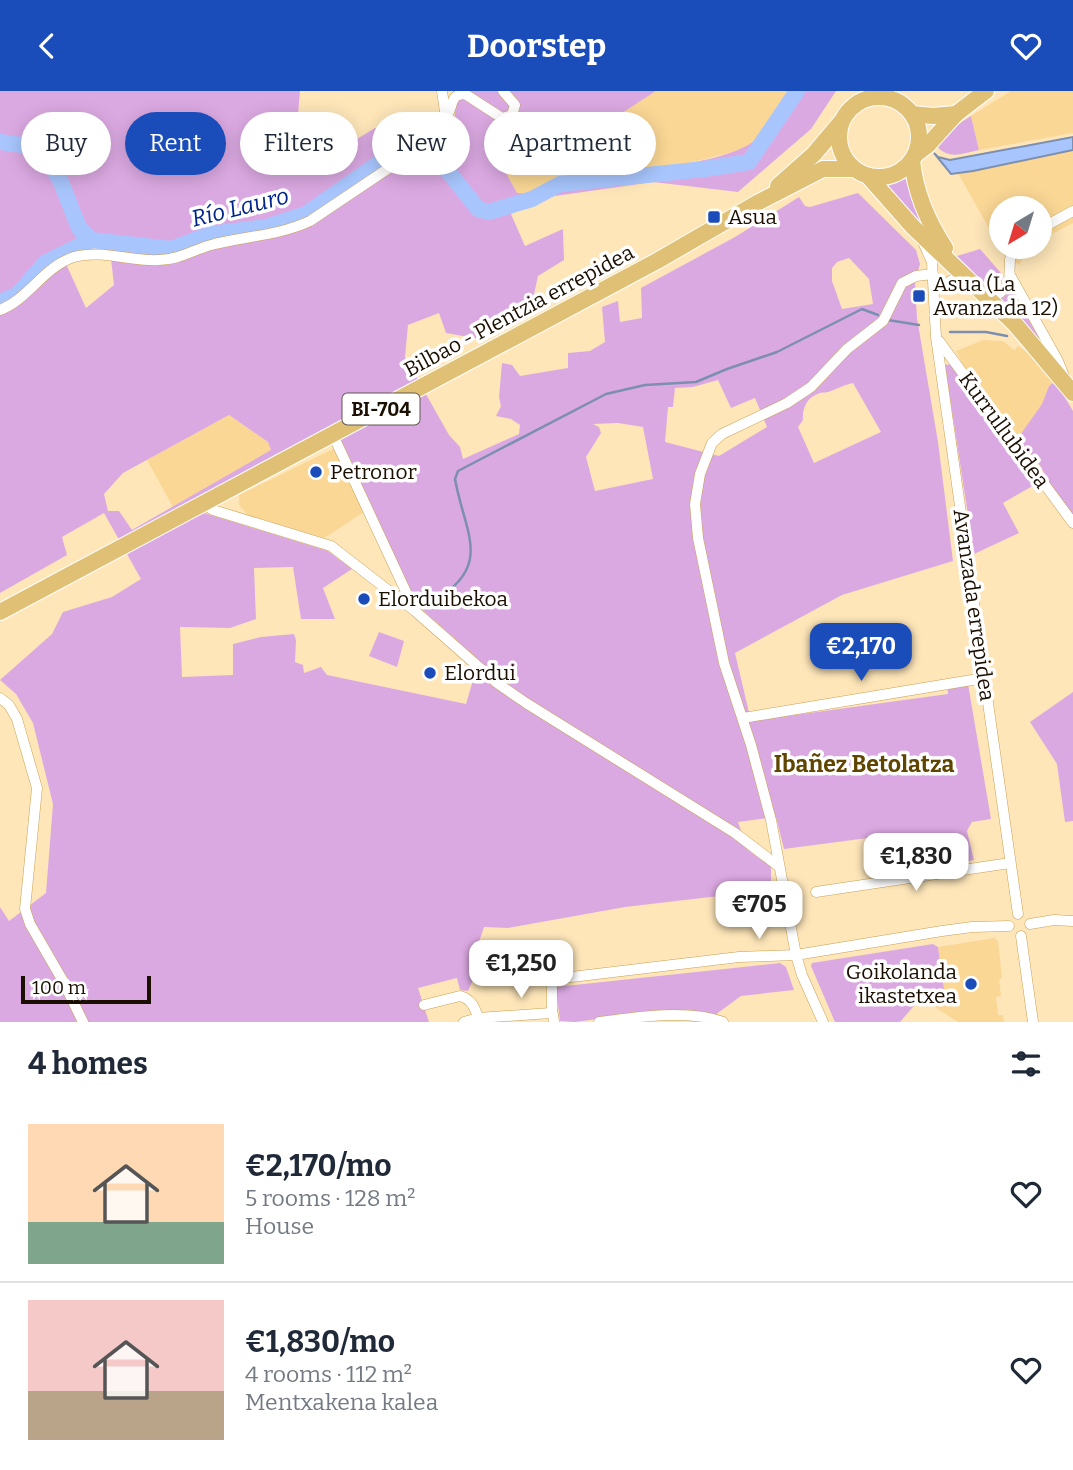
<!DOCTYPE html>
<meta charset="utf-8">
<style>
body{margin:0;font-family:Bitter,serif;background:#f2f2f3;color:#1f2937;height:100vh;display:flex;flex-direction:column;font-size:26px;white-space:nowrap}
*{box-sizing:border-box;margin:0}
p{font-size:23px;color:#747a83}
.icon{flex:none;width:38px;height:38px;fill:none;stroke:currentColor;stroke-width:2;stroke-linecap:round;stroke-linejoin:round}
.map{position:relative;height:931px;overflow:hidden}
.details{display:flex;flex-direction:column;background:#fff;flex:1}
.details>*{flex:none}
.top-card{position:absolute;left:21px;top:21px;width:700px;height:63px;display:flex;gap:14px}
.needle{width:46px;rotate:218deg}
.fabs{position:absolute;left:989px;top:105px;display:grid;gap:14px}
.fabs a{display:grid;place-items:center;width:63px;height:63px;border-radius:50%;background:#fff;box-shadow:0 4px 18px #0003;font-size:35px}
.scale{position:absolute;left:21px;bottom:18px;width:130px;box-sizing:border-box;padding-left:7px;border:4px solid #1a0f00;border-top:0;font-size:19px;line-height:24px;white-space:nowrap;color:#1a0f00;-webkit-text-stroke:5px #fff;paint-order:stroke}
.price{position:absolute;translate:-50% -60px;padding:0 16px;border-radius:14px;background:#fff;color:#222;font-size:23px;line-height:46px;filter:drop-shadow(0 2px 4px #0008)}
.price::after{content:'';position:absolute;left:50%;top:42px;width:21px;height:16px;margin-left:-10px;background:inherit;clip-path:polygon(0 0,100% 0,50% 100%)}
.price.current{background:#1b4dba;color:#fff}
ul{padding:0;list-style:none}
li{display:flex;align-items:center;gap:21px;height:175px;padding:0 28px}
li+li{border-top:2px solid #e0e1e3}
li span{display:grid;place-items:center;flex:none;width:196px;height:140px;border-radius:0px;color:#555}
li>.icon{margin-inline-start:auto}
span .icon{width:84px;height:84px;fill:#fffc;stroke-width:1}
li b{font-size:30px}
h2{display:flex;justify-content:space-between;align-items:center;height:84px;padding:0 28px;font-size:30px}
.chip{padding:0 24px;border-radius:32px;background:#fff;box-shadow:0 4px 18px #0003;font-size:24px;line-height:63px}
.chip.current{background:#1b4dba;color:#fff}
header{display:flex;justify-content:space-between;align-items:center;height:91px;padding:0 28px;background:#1b4dba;color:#fff;font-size:32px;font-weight:700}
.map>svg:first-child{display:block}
.built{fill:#fad795}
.green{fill:#dba9e2;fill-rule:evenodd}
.water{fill:#a8c6fd;stroke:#7d8fb1;stroke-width:2}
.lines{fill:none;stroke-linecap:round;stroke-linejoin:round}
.stream{stroke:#7d8fb1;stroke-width:2.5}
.river{stroke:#a8c6fd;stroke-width:16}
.street-casing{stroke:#c7a154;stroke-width:11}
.primary-casing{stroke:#fff;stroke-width:18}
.street{stroke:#fff;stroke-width:10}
.primary{stroke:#dfc075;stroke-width:16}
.poi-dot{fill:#1b4dba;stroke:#fff;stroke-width:2.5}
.labels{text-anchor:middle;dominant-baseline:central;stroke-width:7;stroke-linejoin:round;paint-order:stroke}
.shield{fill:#fff;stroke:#5f574c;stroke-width:2}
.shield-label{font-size:19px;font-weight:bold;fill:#1a0f00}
.poi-label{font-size:21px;fill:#1a0f00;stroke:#fff;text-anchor:start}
.street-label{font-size:21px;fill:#1a0f00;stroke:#fff}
.water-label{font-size:23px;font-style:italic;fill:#00258a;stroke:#fff}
.neighbourhood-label{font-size:23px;font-weight:bold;fill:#604500;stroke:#fff}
</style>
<header><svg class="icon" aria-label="back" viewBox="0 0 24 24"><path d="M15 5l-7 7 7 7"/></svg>Doorstep<svg class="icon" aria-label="heart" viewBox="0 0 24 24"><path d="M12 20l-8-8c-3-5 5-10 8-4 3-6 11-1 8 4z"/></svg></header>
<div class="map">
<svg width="1073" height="931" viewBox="0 0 1073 931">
<rect width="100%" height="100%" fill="#fee6b9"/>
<g class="built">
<path d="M 656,0 L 789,0 L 757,48 L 744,58 L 673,76 L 575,88 L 572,83 L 533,103 L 517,102 L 506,82 L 505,68 L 516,57 L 605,33 Z"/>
<path d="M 1011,0 L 1073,0 L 1073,42 L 979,59 L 971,25 Z"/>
<path d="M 1073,59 L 1073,132 L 1040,149 L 1040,117 L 1001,117 L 1001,156 L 1028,156 L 1019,174 L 1004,164 L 958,82 Z"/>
<path d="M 983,249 L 1003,250 L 1014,259 L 1018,255 L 1032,264 L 1055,290 L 1049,295 L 1042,313 L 1018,347 L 965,277 L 956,260 Z"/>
<path d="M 229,324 L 268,351 L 272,359 L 173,416 L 147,369 Z"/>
<path d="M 335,357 L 364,421 L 324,447 L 248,424 L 239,414 L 239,404 Z"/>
<path d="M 994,847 L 998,850 L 1002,887 L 999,888 L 1001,905 L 996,906 L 998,924 L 1003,924 L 1004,931 L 958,931 L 932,914 L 926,901 L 944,898 L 938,856 Z"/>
</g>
<g class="green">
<path d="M 0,0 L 300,0 L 297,35 L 315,60 L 334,62 L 375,37 L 435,61 C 451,44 460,24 453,0 L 656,0 L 605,33 L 567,47 L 516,57 L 505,68 L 506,82 L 517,102 L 533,103 L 573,83 L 575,88 C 615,82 728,74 755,49 C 769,37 779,16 789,0 L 836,0 L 811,38 L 738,101 L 653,91 L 548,106 L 511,123 L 525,155 L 563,138 L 564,169 L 538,185 L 529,226 L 485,249 L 446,242 L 439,222 L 408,234 L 405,266 L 449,344 L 460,356 L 463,368 L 519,343 L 520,334 L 511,328 L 496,325 L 501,315 L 499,306 L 502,272 L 512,274 L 520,285 L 568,277 L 568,262 L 590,260 L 605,251 L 602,216 L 618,210 L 620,231 L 642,227 L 641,197 L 735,146 L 799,106 L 805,115 L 810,116 L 858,102 L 916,159 L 920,173 L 915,191 L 917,227 L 938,351 L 953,470 L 842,504 L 735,562 L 751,630 L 948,603 L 947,589 L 967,587 L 991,728 L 972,731 L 967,740 L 974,769 L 903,781 L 898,743 L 784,758 L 776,726 L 738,731 L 748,759 L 771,776 L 771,799 L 625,816 L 508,837 L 484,836 C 478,855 472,865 483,883 L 472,891 L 468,900 L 460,899 L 457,887 L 418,897 L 429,931 L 0,931 L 0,816 L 9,830 L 46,802 L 53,713 L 33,632 L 16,603 L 0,589 L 52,543 L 63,521 L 112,506 L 141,488 L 104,422 L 62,446 L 67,464 L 0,502 ZM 95,157 L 110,159 L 114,194 L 86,217 L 62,164 ZM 849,167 L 869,188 L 873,213 L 842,218 L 832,190 L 832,177 L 837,171 ZM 718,289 L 731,317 L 755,307 L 767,336 L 719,365 L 665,351 L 668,316 L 673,316 L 675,297 L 693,296 ZM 853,292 L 881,341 L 814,372 L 798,336 L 803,329 C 802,317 807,306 820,302 C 823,301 827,302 831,300 C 839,297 844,294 853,292 ZM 229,324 L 268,351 L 271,359 L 132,439 L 119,420 L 108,420 L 104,403 L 123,382 ZM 618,332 L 643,336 L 653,388 L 595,400 L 586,366 L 601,342 L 599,336 L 593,333 ZM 340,347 L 418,515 L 479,569 L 466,613 L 327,584 L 321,576 L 304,582 L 303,574 L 295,571 L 296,549 L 294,543 L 261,546 L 233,553 L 233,584 L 182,586 L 180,536 L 230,537 L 256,528 L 254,477 L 293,476 L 301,528 L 335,528 L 323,497 L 352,478 L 328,460 L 201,421 Z"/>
<path d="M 971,25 L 979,59 C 963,62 948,70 936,54 L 954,36 Z"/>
<path d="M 908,87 L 925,138 L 885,96 Z"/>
<path d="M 980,158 L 1001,182 L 1003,188 L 997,196 L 987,195 L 957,165 Z"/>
<path d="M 1011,197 L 1046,259 L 995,208 L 1003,207 Z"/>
<path d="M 953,273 L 1034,384 L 1036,393 L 1003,412 L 1019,442 L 974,463 L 945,274 Z"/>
<path d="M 1055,290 L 1073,320 L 1073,424 L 1054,403 L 1041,376 L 1018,347 L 1042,313 L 1049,295 Z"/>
<path d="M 379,541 L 404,550 L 397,576 L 369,565 Z"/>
<path d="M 1073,601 L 1073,730 L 1065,731 L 1057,673 L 1030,631 Z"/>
<path d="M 933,853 L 938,856 L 944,898 L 926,901 L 900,931 L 835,931 L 811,875 L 812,872 Z"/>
<path d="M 780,872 L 786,876 L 794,899 L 741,905 L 715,924 L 641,922 L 575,931 L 560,930 L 556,896 Z"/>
</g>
<path class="water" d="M 1073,46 L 1073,59 L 973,80 L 951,83 L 934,62 L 938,66 L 950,69 Z"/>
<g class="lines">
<g class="stream">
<path d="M 888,229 L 919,234"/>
<path d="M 950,241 L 986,241 L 1007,245"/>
<path d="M 433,511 C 494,474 465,444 455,388 L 458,380 L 606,303 L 645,294 L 696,291 L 727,278 L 777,261 L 862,218 L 878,224"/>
</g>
<g class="river">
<path d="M 0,51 L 36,56 L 46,66 L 61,91 L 79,137 L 91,149"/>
<path d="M 0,211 L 17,204 L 45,172 L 91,149 L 171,158 L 211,143 L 266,136 L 306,123 L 386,67 L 412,53 L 444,75 L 478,118 L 489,121 L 532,108 L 560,93 L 705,78 L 749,71 L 797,0"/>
</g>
<g class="street-casing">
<g id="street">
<path d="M 446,26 C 454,16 449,3 465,3 L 502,27 L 512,24 L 515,14 L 503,0"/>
<path d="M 1040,138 L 1073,120"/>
<path d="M 923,151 L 932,171 L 936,246 L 1018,823"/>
<path d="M 1010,184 L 1058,270 L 1064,285"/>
<path d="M 936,198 L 952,189 L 968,190"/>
<path d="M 982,201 L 1000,202 L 1009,193 L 1010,168 L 1016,156"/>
<path d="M 0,219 C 29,208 43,176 74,166 C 102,158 131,171 159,169 C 178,169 193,159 211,154 C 245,145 278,145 310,130 L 435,46 L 445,21 L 442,0"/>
<path d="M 939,250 L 1073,432"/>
<path d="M 333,344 L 413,516"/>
<path d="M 203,413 L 213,419 L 331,455 L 415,520 L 497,592 L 526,612 L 735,742 L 777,774"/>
<path d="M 0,607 L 9,614 L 17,628 L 37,697 L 25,818 L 30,833 L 63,890 L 83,931"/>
<path d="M 743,627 L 984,587"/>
<path d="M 816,801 L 1010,772"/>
<path d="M 1030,833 L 1054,829 L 1073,830"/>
<path d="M 1021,845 L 1033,931"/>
<circle cx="496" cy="869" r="10"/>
<path d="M 503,876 L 515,881 L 563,887 L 739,866 L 796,864 L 942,840 L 972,836 L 1009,835"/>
<path d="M 552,886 L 552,923"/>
<path d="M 424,914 L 460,905 C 471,908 475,916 478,927"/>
<path d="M 464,931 L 478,927 L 551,922 L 553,923 L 554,931"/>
<path d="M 599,931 C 635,926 689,918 723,931"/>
<path d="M 823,931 L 802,884 L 796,864 L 771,729 L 751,654 L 724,572 L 698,447 L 695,413 L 700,383 L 712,352 L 722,343 L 787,312 L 811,296 L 847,258 L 883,230 L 902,192 L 916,185 L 933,183"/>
</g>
</g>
<g class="primary-casing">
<g id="primary">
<circle cx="879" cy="46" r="40"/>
<path d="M 912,23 L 933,25 L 956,23"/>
<path d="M 915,64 L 928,54 L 956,23 L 986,0"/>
<path d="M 912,69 C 915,101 928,131 945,157"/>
<path d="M 868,85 L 913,136 L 1015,233 L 1073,302"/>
<path d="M 778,95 L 814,63 L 841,31"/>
<path d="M 0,521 L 657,170 L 759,111 L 823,78 L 854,78"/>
</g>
</g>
<use href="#street" class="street"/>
<use href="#primary" class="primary"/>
</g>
<g class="poi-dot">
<rect x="707" y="119" width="14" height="14" rx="3.5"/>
<rect x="912" y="198" width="14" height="14" rx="3.5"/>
<circle cx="316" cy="381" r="7"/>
<circle cx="364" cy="508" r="7"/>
<circle cx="430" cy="582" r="7"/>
<circle cx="971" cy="893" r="7"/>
</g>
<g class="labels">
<rect class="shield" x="342.5" y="302.5" width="77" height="31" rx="5"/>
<g class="shield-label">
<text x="381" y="318">BI-704</text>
</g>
<g class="poi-label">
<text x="728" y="126">Asua</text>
<text x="933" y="193">Asua (La<tspan x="933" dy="24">Avanzada 12)</tspan></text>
<text x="330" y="381">Petronor</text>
<text x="378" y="508">Elorduibekoa</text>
<text x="444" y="582">Elordui</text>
<text x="957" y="881" text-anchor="end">Goikolanda<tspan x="957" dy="24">ikastetxea</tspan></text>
</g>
<g class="street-label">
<text transform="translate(519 220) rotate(-28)">Bilbao - Plentzia errepidea</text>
<text transform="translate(1004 339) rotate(54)">Kurrullubidea</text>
<text transform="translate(974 514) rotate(82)">Avanzada errepidea</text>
</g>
<g class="water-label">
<text transform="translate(240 116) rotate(-14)">Río Lauro</text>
</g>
<g class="neighbourhood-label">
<text x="864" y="673">Ibañez Betolatza</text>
</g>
</g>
</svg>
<div class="fabs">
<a><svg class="needle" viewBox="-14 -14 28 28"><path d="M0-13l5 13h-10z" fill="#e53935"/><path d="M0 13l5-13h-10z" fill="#747a83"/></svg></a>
</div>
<div class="scale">100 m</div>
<b class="price current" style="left:861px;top:592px">€2,170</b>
<b class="price" style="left:916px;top:802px">€1,830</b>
<b class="price" style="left:759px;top:850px">€705</b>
<b class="price" style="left:521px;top:909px">€1,250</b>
<div class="top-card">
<a class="chip">Buy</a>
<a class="chip current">Rent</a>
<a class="chip">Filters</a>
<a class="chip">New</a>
<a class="chip">Apartment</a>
</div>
</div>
<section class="details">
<h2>4 homes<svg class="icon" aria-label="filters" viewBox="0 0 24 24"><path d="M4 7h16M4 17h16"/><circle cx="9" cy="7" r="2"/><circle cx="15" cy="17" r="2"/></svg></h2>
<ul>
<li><span style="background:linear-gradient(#ffd9b3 70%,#7fa58c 0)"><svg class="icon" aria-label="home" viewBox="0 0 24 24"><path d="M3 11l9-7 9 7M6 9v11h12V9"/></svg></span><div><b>€2,170/mo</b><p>5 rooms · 128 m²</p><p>House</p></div><svg class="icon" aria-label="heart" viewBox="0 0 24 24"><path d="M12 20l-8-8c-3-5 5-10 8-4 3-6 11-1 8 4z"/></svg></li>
<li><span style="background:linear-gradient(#f6c9c9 65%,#b9a48a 0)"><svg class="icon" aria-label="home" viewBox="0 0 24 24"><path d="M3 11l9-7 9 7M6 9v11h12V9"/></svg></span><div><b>€1,830/mo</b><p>4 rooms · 112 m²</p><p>Mentxakena kalea</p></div><svg class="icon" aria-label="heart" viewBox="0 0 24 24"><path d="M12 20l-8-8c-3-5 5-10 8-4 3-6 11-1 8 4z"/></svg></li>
</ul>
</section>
